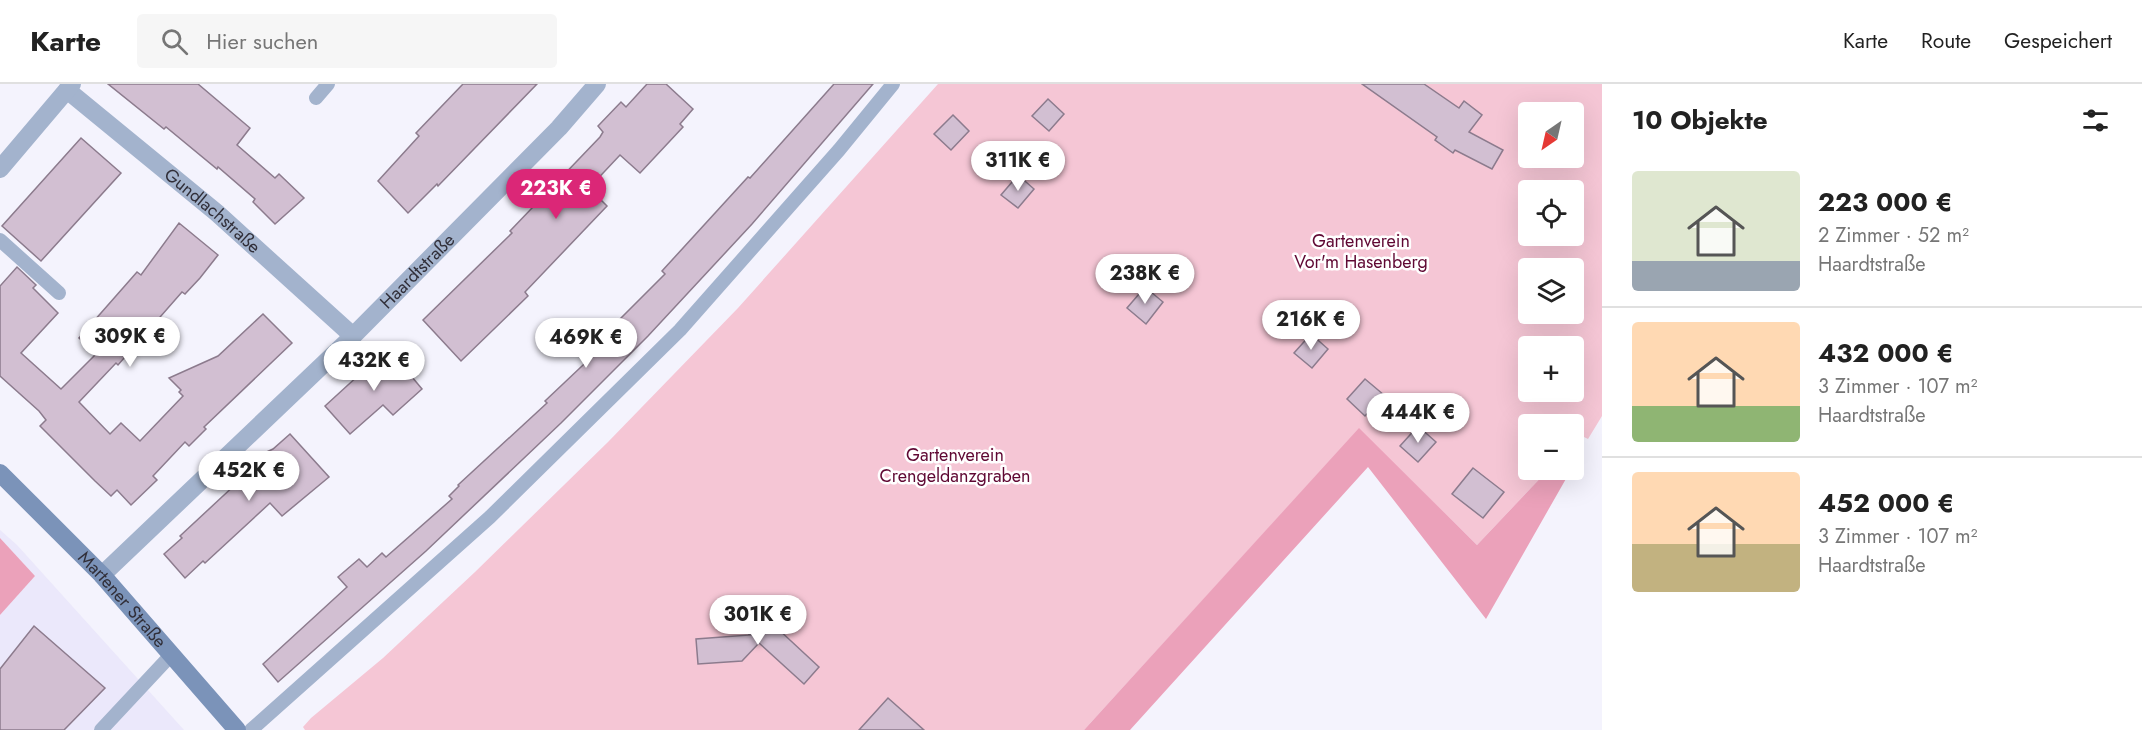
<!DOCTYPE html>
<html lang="de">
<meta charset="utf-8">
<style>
body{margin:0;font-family:Jost,sans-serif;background:#f6f6f6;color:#222;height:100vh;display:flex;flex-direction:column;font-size:22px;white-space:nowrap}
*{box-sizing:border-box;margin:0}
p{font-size:20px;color:#767676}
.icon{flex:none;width:33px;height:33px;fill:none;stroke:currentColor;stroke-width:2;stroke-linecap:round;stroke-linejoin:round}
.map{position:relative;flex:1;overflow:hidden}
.side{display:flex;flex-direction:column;background:#fff;width:540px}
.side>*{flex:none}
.needle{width:39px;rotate:214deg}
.tools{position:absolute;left:1518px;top:18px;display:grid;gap:12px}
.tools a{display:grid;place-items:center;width:66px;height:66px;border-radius:6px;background:#fff;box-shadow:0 6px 24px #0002;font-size:30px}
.price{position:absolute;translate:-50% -51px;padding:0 14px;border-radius:21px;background:#fff;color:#222;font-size:20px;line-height:39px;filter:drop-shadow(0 2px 3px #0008)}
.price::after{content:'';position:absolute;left:50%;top:36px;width:18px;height:14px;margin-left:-9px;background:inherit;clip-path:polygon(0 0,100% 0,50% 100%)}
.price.current{background:#db2777;color:#fff}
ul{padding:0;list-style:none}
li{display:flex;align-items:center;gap:18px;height:150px;padding:0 30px}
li+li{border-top:2px solid #e0e0e0}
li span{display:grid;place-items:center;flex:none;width:168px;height:120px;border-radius:6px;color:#555}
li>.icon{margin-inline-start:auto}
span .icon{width:72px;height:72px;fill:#fffc;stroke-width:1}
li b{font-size:26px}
h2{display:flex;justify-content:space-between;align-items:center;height:72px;padding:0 30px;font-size:26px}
header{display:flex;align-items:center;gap:36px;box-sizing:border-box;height:84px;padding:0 30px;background:#fff;border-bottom:2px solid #e0e0e0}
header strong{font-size:28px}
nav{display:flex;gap:33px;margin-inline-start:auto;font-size:21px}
.search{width:420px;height:54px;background:#f6f6f6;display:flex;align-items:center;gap:15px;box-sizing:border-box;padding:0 21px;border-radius:6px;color:#767676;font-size:22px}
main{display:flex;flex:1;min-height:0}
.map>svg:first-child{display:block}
.built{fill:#ebe8fb}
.green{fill:#f5c6d5;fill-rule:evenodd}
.forest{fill:#eba1ba}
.building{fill:#d2bfd2;stroke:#8c7b8d;stroke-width:1.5}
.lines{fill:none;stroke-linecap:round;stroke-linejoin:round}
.lane{stroke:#a3b3cd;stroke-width:14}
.street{stroke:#a3b3cd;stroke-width:18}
.secondary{stroke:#7b93b9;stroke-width:18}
.labels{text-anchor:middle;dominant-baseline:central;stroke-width:5;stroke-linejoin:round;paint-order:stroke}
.street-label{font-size:18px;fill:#312f39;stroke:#fff}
.park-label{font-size:18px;fill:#5f0833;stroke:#fff}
</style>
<header>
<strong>Karte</strong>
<div class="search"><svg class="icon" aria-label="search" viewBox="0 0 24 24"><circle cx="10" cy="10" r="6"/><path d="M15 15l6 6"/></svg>Hier suchen</div>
<nav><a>Karte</a><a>Route</a><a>Gespeichert</a></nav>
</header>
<main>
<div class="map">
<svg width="1602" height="646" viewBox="0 0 1602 646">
<rect width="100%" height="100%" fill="#f4f3fd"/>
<path class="built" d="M 0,446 L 17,461 L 184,646 L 0,646 L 0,531 L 35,492 L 0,454 Z"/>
<path class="green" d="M 938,0 L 1602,0 L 1602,332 L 1588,355 L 1580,351 L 1574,358 L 1574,340 L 1528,340 L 1528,386 L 1548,386 L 1477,461 L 1359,345 L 1084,646 L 305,646 L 303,643 L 311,634 L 383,574 L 475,488 L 608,358 L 738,224 ZM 1528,28 L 1574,28 L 1574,74 L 1528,74 ZM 1528,106 L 1574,106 L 1574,152 L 1528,152 ZM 1528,184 L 1574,184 L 1574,230 L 1528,230 ZM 1528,262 L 1574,262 L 1574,308 L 1528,308 Z"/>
<g class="forest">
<path d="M 1359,344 L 1477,461 L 1548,386 L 1571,386 L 1486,535 L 1368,383 L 1130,646 L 1084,646 Z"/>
<path d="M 0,454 L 35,492 L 0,531 Z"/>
</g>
<g class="building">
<path d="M 108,0 L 198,0 L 250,44 L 237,61 L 275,94 L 279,90 L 304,114 L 275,140 L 253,118 L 255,115 L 218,83 L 217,85 L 166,43 L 164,45 Z"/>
<path d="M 463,0 L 537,0 L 438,102 L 437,100 L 408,129 L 378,97 L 419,52 L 416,49 Z"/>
<path d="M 647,0 L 666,0 L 693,25 L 680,40 L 683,43 L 640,89 L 620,71 L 589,104 L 607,122 L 525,208 L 528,212 L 461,277 L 423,236 L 512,149 L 510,147 L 600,53 L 603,48 L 598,42 L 621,18 L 626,23 Z"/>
<path d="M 834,0 L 873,0 L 752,140 L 648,252 L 561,339 L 426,467 L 278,598 L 263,580 L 347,503 L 338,493 L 359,475 L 367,483 L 382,469 L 386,473 L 452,415 L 449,412 L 459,402 L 458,401 L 547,319 L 545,317 L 600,265 L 595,260 L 665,190 L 662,187 L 748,93 L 750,94 Z"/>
<path d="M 1362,0 L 1424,0 L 1459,24 L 1464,17 L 1482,31 L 1469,48 L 1503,66 L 1492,85 L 1455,66 L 1453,69 L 1435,56 L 1437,53 Z"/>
<path d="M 1048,15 L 1064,30 L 1049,47 L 1032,32 Z"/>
<path d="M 953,31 L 969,47 L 951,66 L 934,50 Z"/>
<path d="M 81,54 L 121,89 L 41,177 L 2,142 Z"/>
<path d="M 1018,91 L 1034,105 L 1018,124 L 1001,111 Z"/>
<path d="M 179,139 L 218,171 L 200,194 L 185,210 L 182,208 L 118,281 L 116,279 L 79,318 L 110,350 L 121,339 L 140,357 L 183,312 L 179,308 L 181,306 L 169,294 L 218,272 L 263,230 L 292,259 L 204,343 L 206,345 L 189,362 L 185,358 L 153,392 L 157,396 L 131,421 L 117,406 L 111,412 L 95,397 L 40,342 L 46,336 L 39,327 L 0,292 L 0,202 L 17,183 L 36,201 L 33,204 L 58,229 L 21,269 L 61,305 L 96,270 L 79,254 L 137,188 L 141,191 Z"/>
<path d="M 1145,203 L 1163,218 L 1146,240 L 1127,224 Z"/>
<path d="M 1311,250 L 1328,265 L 1312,284 L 1294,269 Z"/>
<path d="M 383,269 L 392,269 L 413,292 L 412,293 L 422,305 L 393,331 L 383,321 L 350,350 L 325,322 Z"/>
<path d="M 1365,295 L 1384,311 L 1365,332 L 1347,315 Z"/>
<path d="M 1418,342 L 1436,358 L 1418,378 L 1400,362 Z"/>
<path d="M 290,350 L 329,393 L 282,432 L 270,419 L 205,479 L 203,477 L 185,494 L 164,470 L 182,454 L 180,452 L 252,385 L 245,378 L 273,365 Z"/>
<path d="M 1473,384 L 1504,408 L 1483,434 L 1452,410 Z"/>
<path d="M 767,519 L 785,535 L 777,544 L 819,583 L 804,600 L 759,559 L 742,577 L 698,580 L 696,555 L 750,551 L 743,545 Z"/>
<path d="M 34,542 L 105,604 L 64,646 L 0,646 L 0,585 Z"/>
<path d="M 888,614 L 924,646 L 859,646 Z"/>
</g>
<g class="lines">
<g class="lane">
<path d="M 316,14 L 328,0"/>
<path d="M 0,156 L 59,209"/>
<path d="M 101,646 L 172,570"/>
<path d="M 251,646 L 490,433 L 680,246 L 839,66 L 893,0"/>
</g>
<g class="street">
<path id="s1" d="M 67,6 L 217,129 L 353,252"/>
<path d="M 0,85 L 72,0"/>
<path id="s2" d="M 102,491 L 353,252 L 559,44 L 597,0"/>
</g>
<path class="secondary" id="s3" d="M 0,389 L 102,491 L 237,646"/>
</g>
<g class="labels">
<g class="street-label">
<text stroke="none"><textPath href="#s1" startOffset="189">Gundlachstraße</textPath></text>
<text stroke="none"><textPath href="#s2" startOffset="438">Haardtstraße</textPath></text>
<text stroke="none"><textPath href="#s3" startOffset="176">Martener Straße</textPath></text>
</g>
<g class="park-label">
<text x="1361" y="157">Gartenverein<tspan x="1361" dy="21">Vor'm Hasenberg</tspan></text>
<text x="955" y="371">Gartenverein<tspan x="955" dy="21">Crengeldanzgraben</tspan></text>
</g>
</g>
</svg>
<div class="tools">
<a><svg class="needle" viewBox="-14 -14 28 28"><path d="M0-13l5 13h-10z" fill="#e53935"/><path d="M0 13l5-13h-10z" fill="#767676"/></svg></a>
<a><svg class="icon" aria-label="locate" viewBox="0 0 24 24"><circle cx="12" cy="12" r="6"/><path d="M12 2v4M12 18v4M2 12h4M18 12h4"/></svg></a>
<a><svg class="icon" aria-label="layers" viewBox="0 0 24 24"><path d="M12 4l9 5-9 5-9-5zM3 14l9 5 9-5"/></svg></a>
<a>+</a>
<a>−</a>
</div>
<b class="price" style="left:1018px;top:108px">311K €</b>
<b class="price current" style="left:556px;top:136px">223K €</b>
<b class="price" style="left:1145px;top:221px">238K €</b>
<b class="price" style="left:1311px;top:267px">216K €</b>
<b class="price" style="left:130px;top:284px">309K €</b>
<b class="price" style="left:586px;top:285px">469K €</b>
<b class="price" style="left:374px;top:308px">432K €</b>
<b class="price" style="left:1418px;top:360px">444K €</b>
<b class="price" style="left:249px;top:418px">452K €</b>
<b class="price" style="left:758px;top:562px">301K €</b>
</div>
<section class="side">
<h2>10 Objekte<svg class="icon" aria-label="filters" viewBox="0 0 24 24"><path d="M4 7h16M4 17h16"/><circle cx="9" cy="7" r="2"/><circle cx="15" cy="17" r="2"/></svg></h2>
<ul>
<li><span style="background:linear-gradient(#dfe7d0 75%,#9aa5b1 0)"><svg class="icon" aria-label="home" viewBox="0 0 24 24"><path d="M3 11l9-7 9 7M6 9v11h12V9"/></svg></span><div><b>223 000 €</b><p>2 Zimmer · 52 m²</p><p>Haardtstraße</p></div></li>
<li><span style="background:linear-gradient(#ffd9b3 70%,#8fb573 0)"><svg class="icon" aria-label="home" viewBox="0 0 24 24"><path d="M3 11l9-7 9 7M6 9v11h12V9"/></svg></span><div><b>432 000 €</b><p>3 Zimmer · 107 m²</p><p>Haardtstraße</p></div></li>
<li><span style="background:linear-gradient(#ffd9b3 60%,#c2b280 0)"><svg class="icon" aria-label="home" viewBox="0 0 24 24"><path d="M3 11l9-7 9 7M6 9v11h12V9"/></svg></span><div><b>452 000 €</b><p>3 Zimmer · 107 m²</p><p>Haardtstraße</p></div></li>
</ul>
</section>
</main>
